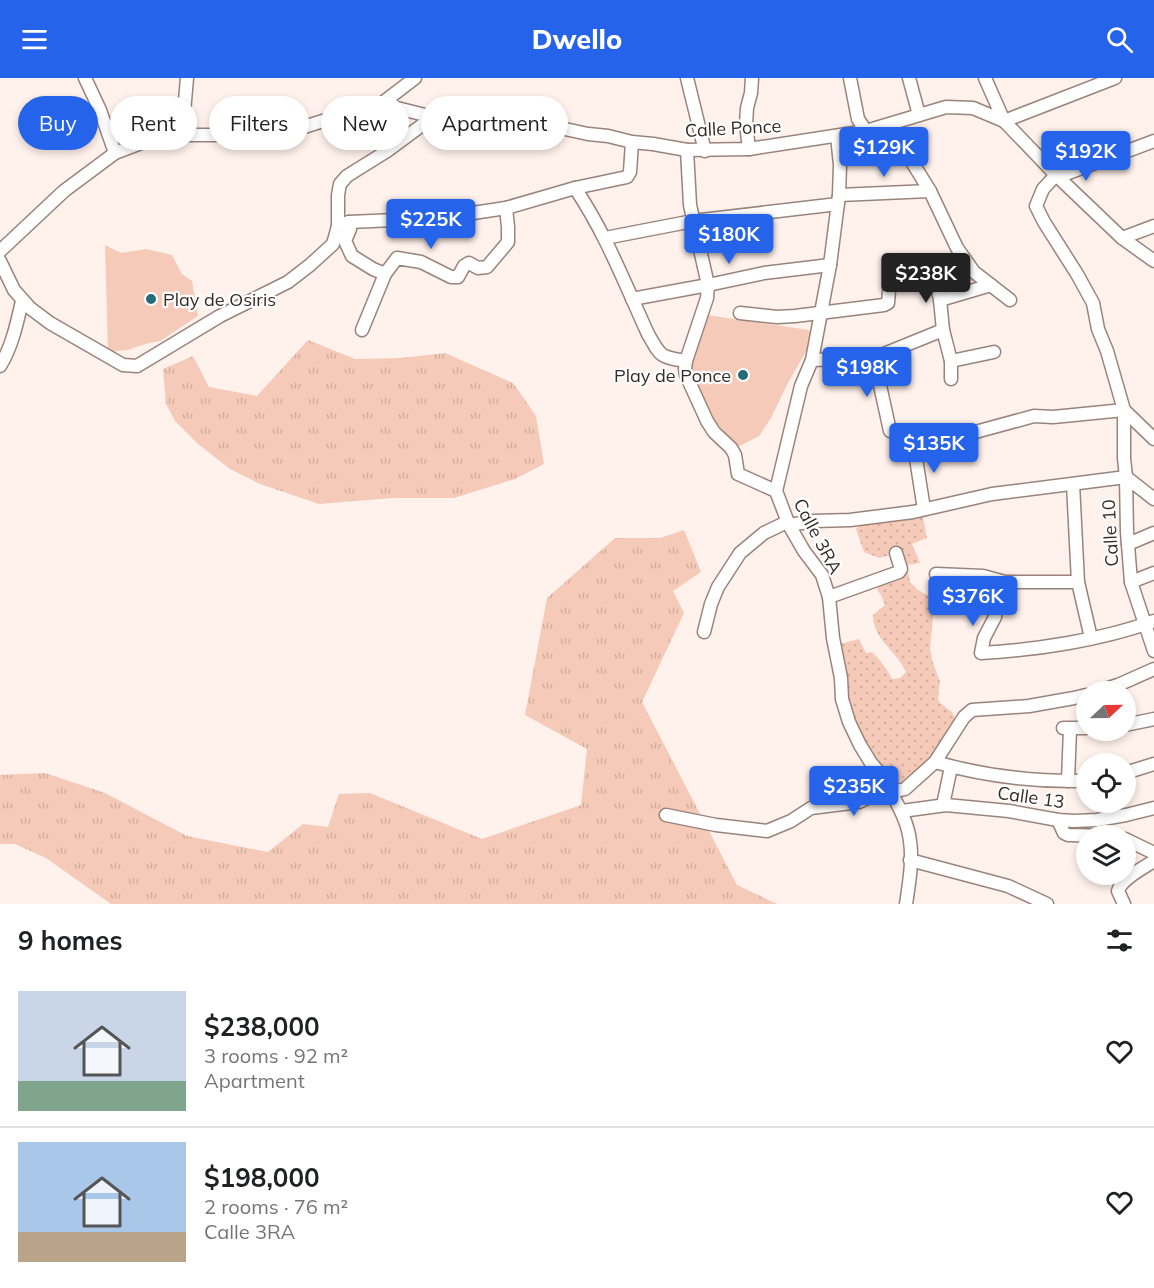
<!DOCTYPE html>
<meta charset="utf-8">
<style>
body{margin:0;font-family:Mulish,sans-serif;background:#f6f6f6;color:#202124;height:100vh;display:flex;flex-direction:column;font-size:22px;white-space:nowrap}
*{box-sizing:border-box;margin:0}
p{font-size:20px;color:#757577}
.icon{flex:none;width:33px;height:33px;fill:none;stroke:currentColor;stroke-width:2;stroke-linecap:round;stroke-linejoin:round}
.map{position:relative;height:826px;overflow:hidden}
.details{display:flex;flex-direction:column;background:#fff;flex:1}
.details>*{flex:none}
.guide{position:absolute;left:18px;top:18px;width:600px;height:54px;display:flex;gap:12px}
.needle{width:39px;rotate:68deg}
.buttons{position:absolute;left:1076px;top:603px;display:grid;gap:12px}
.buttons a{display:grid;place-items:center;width:60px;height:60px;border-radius:50%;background:#fff;box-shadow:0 3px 9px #0003;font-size:30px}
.price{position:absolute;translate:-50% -51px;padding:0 14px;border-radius:6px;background:#2563eb;color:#fff;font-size:20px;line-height:39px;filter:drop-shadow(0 2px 3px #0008)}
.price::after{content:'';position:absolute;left:50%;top:36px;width:18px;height:14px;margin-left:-9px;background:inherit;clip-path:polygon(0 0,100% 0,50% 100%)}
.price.current{background:#222;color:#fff}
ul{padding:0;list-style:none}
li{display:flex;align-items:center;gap:18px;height:150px;padding:0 18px}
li+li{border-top:2px solid #e0e0e0}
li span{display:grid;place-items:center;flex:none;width:168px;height:120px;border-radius:0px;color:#555}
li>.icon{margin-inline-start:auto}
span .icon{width:72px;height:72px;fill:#fffc;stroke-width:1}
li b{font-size:26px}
h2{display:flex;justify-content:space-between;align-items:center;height:72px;padding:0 18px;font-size:26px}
.pill{padding:0 21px;border-radius:27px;background:#fff;box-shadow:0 3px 9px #0003;font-size:21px;line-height:54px}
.pill.current{background:#2563eb;color:#fff}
header{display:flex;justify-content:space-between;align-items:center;height:78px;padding:0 18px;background:#2563eb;color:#fff;font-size:27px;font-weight:800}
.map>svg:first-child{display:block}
.grass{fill:url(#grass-tufts)}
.park{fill:url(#park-dots)}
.pitch{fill:#f6cab9}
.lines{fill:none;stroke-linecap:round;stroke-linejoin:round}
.minor-casing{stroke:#99847c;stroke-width:15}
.minor{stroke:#fff;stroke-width:12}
.poi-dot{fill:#246b78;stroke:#fff;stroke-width:2}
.labels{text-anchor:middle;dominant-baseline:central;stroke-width:4.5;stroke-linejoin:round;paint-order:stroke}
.street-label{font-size:18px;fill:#332b27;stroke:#fff}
.poi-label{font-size:18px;fill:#332b27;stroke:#fff;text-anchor:start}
</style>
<header><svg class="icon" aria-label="menu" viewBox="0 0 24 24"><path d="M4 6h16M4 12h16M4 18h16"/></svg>Dwello<svg class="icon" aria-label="search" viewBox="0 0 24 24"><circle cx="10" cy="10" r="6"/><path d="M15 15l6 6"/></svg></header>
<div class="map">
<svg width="1154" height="826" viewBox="0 0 1154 826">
<defs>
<pattern id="grass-tufts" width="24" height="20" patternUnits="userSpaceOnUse" patternTransform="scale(1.5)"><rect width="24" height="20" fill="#f6cab9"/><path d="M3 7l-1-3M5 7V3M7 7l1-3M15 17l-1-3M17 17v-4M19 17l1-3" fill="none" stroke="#d3ae9f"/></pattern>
<pattern id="park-dots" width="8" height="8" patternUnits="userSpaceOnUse" patternTransform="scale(1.5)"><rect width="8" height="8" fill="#f6cab9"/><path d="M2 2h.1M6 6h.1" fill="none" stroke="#d3ae9f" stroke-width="1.8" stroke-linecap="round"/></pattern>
</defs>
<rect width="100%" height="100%" fill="#fff1eb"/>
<g class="grass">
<path d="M 308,262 L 355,281 L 401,280 L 445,275 L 513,305 L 536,338 L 544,386 L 515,401 L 454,420 L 392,420 L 319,426 L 260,406 L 230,391 L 198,366 L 175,343 L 166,326 L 163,291 L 193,278 L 209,309 L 257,318 Z"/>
<path d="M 684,452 L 701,494 L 673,513 L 684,535 L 642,624 L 737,807 L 777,826 L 111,826 L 46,780 L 15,766 L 0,766 L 0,697 L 45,695 L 105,715 L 187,758 L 268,774 L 303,746 L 328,749 L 339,716 L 370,715 L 482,761 L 581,727 L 587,671 L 525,637 L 547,520 L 615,460 L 660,460 Z"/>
</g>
<path class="park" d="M 922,434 L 927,460 L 912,466 L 920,485 L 907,487 L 910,504 L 918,512 L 932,520 L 933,539 L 930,571 L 933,585 L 940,604 L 938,620 L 940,625 L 952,634 L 956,643 L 941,675 L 895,711 L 850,644 L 840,566 L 859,561 L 866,575 L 872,574 C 881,583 887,591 892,601 L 900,600 L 906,594 C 897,573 873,562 873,537 L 885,527 L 881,517 L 877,512 L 880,502 L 897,493 L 890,477 L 879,480 L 864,474 L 856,451 L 863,444 Z"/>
<g class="pitch">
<path d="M 105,167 L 121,175 L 146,171 L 172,177 L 182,196 L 192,203 L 198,238 L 160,263 L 145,266 L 128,272 L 108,274 Z"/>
<path d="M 707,237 L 809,252 L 811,260 L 808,270 L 788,305 L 771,340 L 759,358 L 738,369 L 711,339 L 689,289 Z"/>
</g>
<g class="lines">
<g class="minor-casing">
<g id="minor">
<path d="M 85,0 L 100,32 L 115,75"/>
<path d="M 687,0 L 705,73"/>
<path d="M 850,0 L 858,41 L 866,53"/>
<path d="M 909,0 L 919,37"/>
<path d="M 985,0 L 1004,43 L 1056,97 L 1122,160 L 1154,183"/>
<path d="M 381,26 L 415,0"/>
<path d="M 1004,43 L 1115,0"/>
<path d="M 889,47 L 930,113 L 957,170 L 974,194 L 1010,222"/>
<path d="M 182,57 L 187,0"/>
<path d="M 837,58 L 840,87 L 839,117 L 830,187 L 812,282 L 801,308 L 776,413 L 789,447 L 804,473 L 822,497 L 829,519 L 833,560 L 841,600 L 842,621 L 849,644 L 860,667 L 871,685 L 884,700 L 891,714 L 905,711 L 935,684 L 964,639 L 972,632 L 1029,628 L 1074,620 L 1086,617"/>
<path d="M 749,71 L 746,46 L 747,30 L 751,15 L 752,0"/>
<path d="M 687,72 L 690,127 L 708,207 L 707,220 L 686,283 L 685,291 L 686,297 L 707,343 L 714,354 L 731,370 L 735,377 L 738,396 L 776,413"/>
<path d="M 1056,97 L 1043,111 L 1036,128 L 1044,144 L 1077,196 L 1093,225 L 1098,251 L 1107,273 L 1124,332 L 1154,361"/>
<path d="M 1058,99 L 1154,63"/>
<path d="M 575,110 C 606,156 625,206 648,256 C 661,279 660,279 686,283"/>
<path d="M 839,117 L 930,113"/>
<path d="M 349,144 L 350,151 L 345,163 L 352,178 L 373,191 L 385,196 L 397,180 L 421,184 L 451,199 L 458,199 L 464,188 L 469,185 L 478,190 L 487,189 L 508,164 L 508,149 L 506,130"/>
<path d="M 338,148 L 349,144 L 440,140 L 506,130 L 575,110 L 627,99 L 630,94 L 632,64"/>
<path d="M 605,160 L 693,143 L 838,126"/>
<path d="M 1122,160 L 1154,148"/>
<path d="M 0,173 L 64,113 L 115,75 L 144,64 L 182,57 L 232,57 L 304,49 L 354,33 L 381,26 L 433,39 L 528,43 L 588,56 L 608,58 L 632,64 L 653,66 L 687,72 L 749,71 L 866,53 L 946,29 L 973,30 L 1004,43"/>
<path d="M 0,183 L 14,212 L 30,230 L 50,245 L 123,287 L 137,288 L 220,238 L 288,204 L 310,187 L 333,166 L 338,148 L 338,117 L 340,106 L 347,98 L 387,73 L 433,39"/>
<path d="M 632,221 L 708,207 L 764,195 L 830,187"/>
<path d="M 940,222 L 991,207"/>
<path d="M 740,235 L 777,239 L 795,238 L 884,227 L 888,225 L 890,200 L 896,195 L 918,194 L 929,206 L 938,212 L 940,222 L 943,252 L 874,280 L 812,282"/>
<path d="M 362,252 L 385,196"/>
<path d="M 943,252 L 951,283 L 951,301"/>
<path d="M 874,280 L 890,353"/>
<path d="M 951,283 L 994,274"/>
<path d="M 0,288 C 12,269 17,245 22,223"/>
<path d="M 1124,332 L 1124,380 L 1126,399 L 1127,454 L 1131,504 L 1154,573"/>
<path d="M 1073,406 L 1078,504 L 1091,560"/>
<path d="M 924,431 L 914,368 L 916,364 L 968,356 L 1034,338 L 1053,339 L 1124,332"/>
<path d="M 789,447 L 814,443 L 850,442 L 913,434 L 992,416 L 1126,399 L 1154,421"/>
<path d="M 1128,466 L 1154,455"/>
<path d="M 936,496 L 983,498 L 1005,504 L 1078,504"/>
<path d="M 1131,504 L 1154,495"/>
<path d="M 829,519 L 899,494 L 901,491 L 896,475"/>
<path d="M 997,528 L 995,539 L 984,560 L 981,575 C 1036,572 1102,562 1154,543"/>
<path d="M 704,554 L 711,526 L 718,509 L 740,475 L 764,455 L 787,444"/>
<path d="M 1096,614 L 1118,607 L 1154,591"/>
<path d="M 1125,647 L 1154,641"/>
<path d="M 1063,650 L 1086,650"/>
<path d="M 935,684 C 984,698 1035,704 1086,703"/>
<path d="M 1125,695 L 1154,686"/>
<path d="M 1068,703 L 1070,651"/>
<path d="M 943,727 L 951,689"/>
<path d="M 902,733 L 946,727 L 1009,733 L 1058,742 L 1074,743 L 1097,742 L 1126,737 L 1154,730"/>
<path d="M 666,737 L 716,747 L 767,753 L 791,743 L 811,730 L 859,724 L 876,716 L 891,714 C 899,729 908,745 910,763 C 913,783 909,806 906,826"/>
<path d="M 1058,742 L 1064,755 L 1068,757 L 1109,758"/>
<path d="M 1125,761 L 1154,775"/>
<path d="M 910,782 L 1008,808 L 1047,826"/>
<path d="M 1124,826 L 1118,813 C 1121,801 1143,790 1154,783"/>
</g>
</g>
<use href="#minor" class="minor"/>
</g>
<g class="poi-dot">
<circle cx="151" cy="221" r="6"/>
<circle cx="743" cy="297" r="6"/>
</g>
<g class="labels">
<g class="street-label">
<text transform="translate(733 50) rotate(-3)">Calle Ponce</text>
<text transform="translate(1110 455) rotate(-93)">Calle 10</text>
<text transform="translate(818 458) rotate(62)">Calle 3RA</text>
<text transform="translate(1031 719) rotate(8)">Calle 13</text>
</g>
<g class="poi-label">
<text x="163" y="221">Play de Osiris</text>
<text x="731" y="297" text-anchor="end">Play de Ponce</text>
</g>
</g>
</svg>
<div class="buttons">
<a><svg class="needle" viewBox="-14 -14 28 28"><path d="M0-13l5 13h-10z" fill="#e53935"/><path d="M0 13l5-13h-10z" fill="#757577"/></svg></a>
<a><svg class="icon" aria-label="locate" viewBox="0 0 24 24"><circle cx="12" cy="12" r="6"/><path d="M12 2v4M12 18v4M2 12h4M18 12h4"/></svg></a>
<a><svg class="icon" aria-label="layers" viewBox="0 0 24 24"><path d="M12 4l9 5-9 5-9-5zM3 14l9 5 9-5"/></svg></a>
</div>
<b class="price" style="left:884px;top:100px">$129K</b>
<b class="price" style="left:1086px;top:104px">$192K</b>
<b class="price" style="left:431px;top:172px">$225K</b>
<b class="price" style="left:729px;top:187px">$180K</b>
<b class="price current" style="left:926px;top:226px">$238K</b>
<b class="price" style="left:867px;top:320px">$198K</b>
<b class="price" style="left:934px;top:396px">$135K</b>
<b class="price" style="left:973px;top:549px">$376K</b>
<b class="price" style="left:854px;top:739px">$235K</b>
<div class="guide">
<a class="pill current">Buy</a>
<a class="pill">Rent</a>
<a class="pill">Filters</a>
<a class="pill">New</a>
<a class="pill">Apartment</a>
</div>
</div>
<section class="details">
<h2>9 homes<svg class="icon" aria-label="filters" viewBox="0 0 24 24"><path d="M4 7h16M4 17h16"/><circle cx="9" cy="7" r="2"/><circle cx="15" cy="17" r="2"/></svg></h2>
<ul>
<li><span style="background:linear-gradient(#c9d6e8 75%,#7fa58c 0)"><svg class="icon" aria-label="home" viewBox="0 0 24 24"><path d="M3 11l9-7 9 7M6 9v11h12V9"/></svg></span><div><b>$238,000</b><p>3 rooms · 92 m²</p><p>Apartment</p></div><svg class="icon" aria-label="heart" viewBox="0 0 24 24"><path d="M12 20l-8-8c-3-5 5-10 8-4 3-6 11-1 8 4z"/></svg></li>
<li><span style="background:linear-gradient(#a9c7e8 75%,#b9a48a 0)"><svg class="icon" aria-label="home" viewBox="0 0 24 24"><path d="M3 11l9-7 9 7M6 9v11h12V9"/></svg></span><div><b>$198,000</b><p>2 rooms · 76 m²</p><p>Calle 3RA</p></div><svg class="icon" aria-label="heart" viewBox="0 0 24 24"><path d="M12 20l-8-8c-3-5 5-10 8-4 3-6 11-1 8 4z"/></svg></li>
</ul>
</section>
